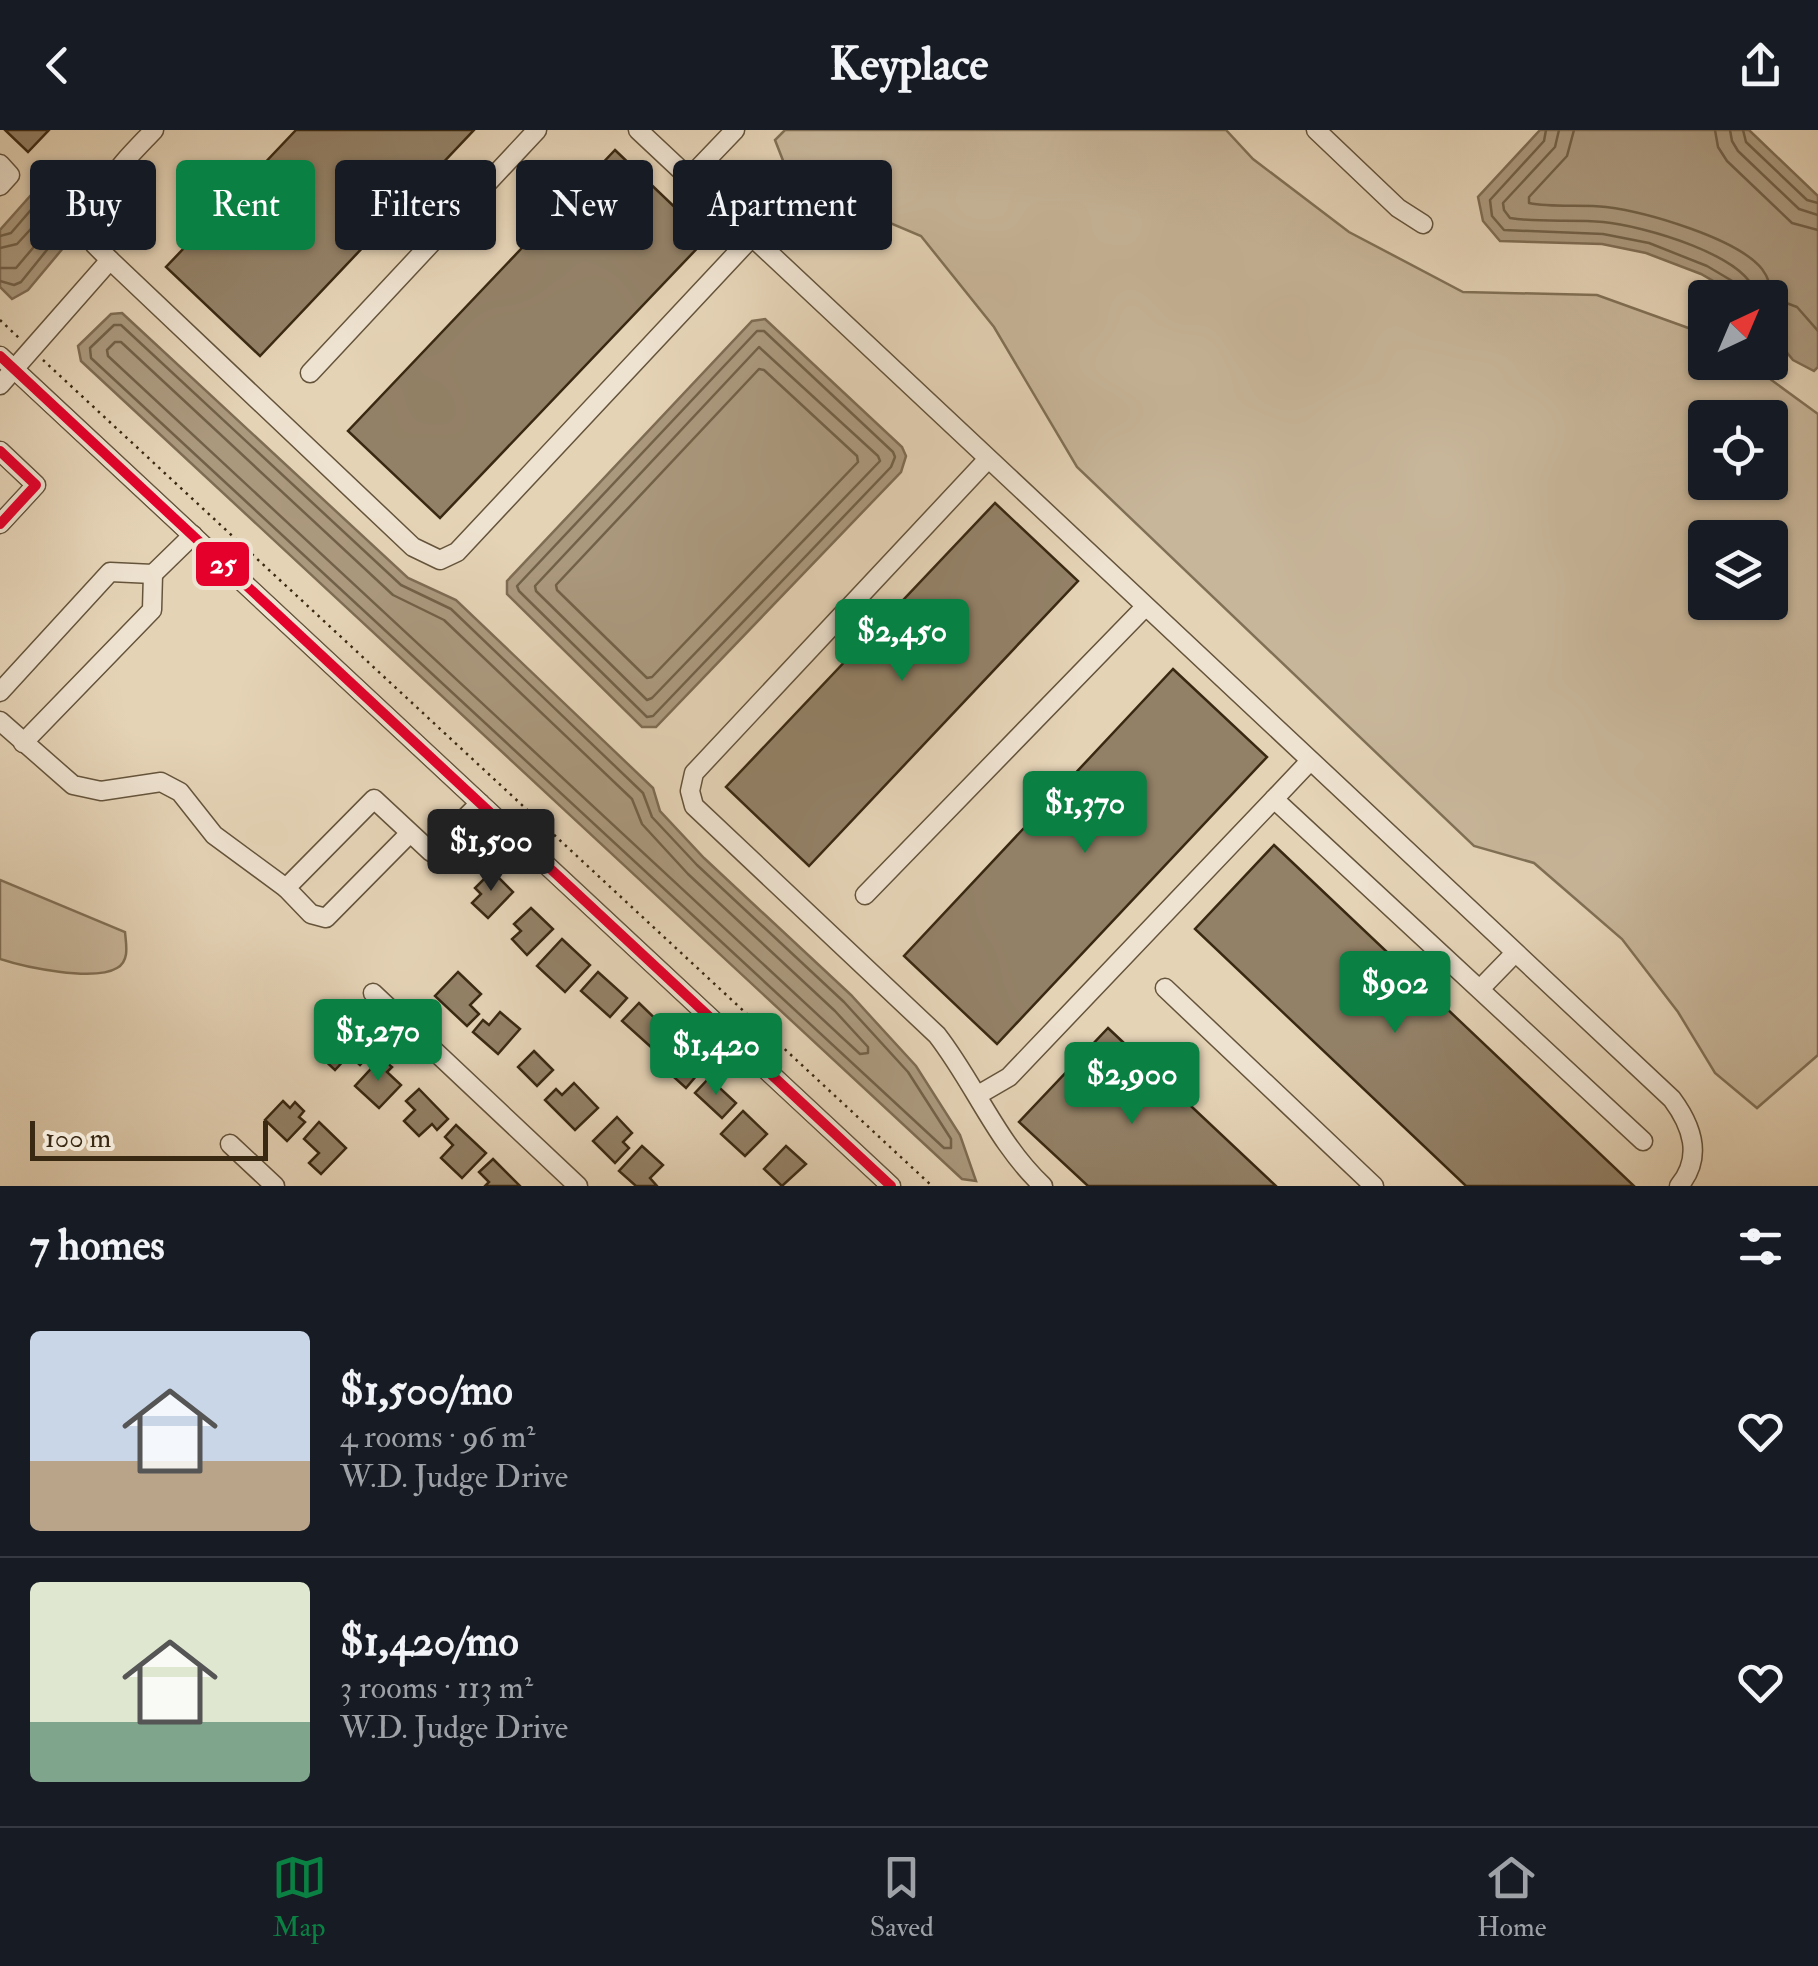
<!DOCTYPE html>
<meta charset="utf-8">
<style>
body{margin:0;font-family:"IM FELL Double Pica",serif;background:#242831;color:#f1f3f6;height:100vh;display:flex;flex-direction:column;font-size:38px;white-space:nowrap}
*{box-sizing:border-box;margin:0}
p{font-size:32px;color:#9ea1a6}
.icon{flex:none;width:55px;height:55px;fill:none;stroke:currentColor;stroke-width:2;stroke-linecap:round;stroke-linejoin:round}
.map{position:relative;height:1056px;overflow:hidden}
.side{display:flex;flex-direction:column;background:#171b24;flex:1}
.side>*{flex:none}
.top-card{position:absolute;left:30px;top:30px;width:1000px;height:90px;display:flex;gap:20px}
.needle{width:65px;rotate:44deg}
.buttons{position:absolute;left:1688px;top:150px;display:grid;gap:20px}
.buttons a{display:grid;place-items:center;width:100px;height:100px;border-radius:10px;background:#171b24;box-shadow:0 2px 8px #0004;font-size:50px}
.scale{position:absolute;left:30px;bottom:25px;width:238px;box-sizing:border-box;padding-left:10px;border:5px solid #3a2912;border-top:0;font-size:28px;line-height:35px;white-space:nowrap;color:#3a2912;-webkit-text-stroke:8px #eee2d0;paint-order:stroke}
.price{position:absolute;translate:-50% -85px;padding:0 22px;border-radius:10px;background:#0b8043;color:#fff;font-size:32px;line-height:65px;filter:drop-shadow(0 2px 5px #0008)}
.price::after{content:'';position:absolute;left:50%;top:60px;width:30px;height:22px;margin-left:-15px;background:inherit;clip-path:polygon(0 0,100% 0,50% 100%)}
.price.selected{background:#222;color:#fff}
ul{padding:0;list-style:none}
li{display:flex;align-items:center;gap:30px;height:250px;padding:0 30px}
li+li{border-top:2px solid #363941}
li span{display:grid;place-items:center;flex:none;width:280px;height:200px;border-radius:10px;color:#555}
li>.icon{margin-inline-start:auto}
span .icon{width:120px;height:120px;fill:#fffc;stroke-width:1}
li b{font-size:42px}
h2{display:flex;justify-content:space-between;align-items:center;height:120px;padding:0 30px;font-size:42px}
.tag{padding:0 35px;border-radius:10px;background:#171b24;box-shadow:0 2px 8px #0004;font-size:35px;line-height:90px}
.tag.selected{background:#0b8043;color:#fff}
header{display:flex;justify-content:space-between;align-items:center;height:130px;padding:0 30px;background:#171b24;font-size:45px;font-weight:800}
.tabs{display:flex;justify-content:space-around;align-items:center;height:140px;border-top:2px solid #363941;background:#171b24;font-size:28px;color:#9ea1a6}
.tabs a{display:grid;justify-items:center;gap:5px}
.tabs .selected{color:#0b8043}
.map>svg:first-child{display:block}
.green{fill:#c8b69a;stroke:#817056;stroke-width:2.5;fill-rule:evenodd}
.water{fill:#ab997e;stroke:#7e6c53;stroke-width:2.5}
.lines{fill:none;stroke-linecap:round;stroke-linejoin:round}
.shore{stroke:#726148;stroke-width:2.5}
.building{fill:#938167;stroke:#3a2912;stroke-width:2.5}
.minor-casing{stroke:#65543b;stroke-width:21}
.path{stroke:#3a2912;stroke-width:2.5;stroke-dasharray:2.5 5;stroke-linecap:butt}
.minor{stroke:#eee2d0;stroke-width:18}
.bus-1-casing{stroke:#eee2d0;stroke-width:18}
.bus-1{stroke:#e4002b;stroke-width:10}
.line-badge{stroke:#eee2d0;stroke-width:4}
.badge-label{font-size:28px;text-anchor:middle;font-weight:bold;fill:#fff}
</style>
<header><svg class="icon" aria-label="back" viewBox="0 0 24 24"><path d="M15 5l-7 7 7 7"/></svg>Keyplace<svg class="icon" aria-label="share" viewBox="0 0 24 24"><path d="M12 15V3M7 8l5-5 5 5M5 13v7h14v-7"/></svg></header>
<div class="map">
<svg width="1818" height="1056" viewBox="0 0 1818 1056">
<rect width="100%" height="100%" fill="#e5d3b6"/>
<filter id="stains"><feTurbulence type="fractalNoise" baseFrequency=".002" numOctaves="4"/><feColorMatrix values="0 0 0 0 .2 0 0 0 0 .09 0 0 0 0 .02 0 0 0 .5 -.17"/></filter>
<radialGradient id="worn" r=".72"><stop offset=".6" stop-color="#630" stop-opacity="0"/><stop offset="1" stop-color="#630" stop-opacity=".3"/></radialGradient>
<g class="green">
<path d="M 785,0 L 1226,0 L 1253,29 L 1349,102 L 1463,162 L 1597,165 L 1705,204 L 1705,232 L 1748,233 L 1818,284 L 1818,925 L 1757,978 L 1715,943 L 1678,882 L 1622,809 L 1534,733 L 1474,716 L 1077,337 L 994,197 L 921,106 L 791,51 L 775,10 ZM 1705,288 L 1770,288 L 1770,352 L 1705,352 ZM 1705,408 L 1770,408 L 1770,472 L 1705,472 Z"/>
<path d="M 0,750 L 125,802 C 126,814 130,831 117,838 C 94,852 24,837 0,829 Z"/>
</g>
<g class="water">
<path d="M 1540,0 L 1749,0 L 1818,66 L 1818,237 L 1814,241 L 1793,230 L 1770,202 L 1770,168 L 1741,167 L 1701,144 L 1646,123 L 1602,114 L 1500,111 L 1483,91 L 1478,67 Z"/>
<path d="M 47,60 L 80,93 L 79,99 L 28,160 L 12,169 L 0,157 L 0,100 L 31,65 Z"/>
<path d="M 122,183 L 408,448 L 456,470 L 653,658 L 660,681 L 704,728 L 851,865 L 916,936 L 960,1005 L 976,1051 L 962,1049 L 81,231 L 78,216 L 111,184 Z"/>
<path d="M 765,189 L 902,317 L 906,326 L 901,342 L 656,597 L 642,597 L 507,464 L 507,451 L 752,191 Z"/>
</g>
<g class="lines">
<g class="shore">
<path d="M 1546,0 L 1544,11 L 1490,70 L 1492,86 L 1504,100 L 1603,104 L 1649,113 L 1707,136 L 1739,155 L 1744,168"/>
<path d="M 1559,0 L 1555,17 L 1503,73 L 1504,80 L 1510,88 C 1540,93 1572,89 1603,92 C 1639,95 1754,126 1756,168"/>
<path d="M 1574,0 L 1567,26 L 1529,67 L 1529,73 C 1554,78 1581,74 1606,77 C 1646,82 1737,108 1762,139 C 1769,148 1771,158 1773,168 L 1797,177 L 1818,201"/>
<path d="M 1715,0 L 1718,17 L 1727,31 L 1792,93 L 1818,100"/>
<path d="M 1730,0 L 1732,11 L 1738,21 L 1799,79 L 1818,85"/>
<path d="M 1743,0 L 1746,12 L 1807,70 L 1818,73"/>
<path d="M 0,106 L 11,103 L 36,74 L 42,72 L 67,95 L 21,152 L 14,155 L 0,151"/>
<path d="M 0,118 L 17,114 L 40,89 L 49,94 L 49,99 L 16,138 L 0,138"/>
<path d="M 114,195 L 121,195 L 401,455 L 451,479 L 643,663 L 652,687 L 697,735 L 844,872 L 908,942 L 951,1009 L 951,1018 L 944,1018 L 91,228 L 90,218 Z"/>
<path d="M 757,201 L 764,201 L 893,322 L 895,327 L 891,337 L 653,586 L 647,587 L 519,461 L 517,456 Z"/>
<path d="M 115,212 L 121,212 L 393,465 L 444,490 L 632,669 L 642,694 L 688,744 L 835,881 L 868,917 L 868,923 L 860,924 L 108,226 L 107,220 Z"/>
<path d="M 759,217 L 878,326 L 880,331 L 652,568 L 647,570 L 536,461 L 535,456 Z"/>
<path d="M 759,239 L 764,240 L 857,326 L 858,332 L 652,547 L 647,548 L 557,460 L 556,455 Z"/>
</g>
</g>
<g class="building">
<path d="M 5,0 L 49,0 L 28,22 Z"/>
<path d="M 296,0 L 474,0 L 260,226 L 166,137 Z"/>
<path d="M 615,20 L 707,108 L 440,388 L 348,301 Z"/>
<path d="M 995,373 L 1078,451 L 809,736 L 726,657 Z"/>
<path d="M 1173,539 L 1267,627 L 997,914 L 904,826 Z"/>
<path d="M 1274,715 L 1634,1056 L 1466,1056 L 1195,799 Z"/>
<path d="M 492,741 L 513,762 L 488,788 L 472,773 L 481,764 L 475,758 Z"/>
<path d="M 531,778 L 553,799 L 527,825 L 512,809 L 521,801 L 514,794 Z"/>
<path d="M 562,809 L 590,835 L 565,862 L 537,836 Z"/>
<path d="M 458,842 L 481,864 L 470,875 L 479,884 L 467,896 L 435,866 Z"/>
<path d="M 598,842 L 627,868 L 610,887 L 581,861 Z"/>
<path d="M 639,873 L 668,901 L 652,918 L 622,891 Z"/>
<path d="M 500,882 L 520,899 L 498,924 L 473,902 L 483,890 L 489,895 Z"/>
<path d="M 343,890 L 374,920 L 360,935 L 349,925 L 335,940 L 321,927 L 335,912 L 328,906 Z"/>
<path d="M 1108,898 L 1276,1056 L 1088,1056 L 1019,992 Z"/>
<path d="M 673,912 L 702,939 L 686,958 L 656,931 Z"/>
<path d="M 534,921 L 553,940 L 537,956 L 518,937 Z"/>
<path d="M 381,928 L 392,937 L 387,942 L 401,955 L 379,978 L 355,956 Z"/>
<path d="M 709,948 L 736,973 L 722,988 L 695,963 Z"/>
<path d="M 574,953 L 598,978 L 575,1000 L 545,970 L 556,959 L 562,965 Z"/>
<path d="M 419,959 L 448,989 L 437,1000 L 432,994 L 419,1006 L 404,991 L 415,980 L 406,971 Z"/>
<path d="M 283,971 L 290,978 L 295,972 L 304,981 L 299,987 L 305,992 L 287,1011 L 265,990 Z"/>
<path d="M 743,981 L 767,1004 L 745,1026 L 721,1004 Z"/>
<path d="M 617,987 L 632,1003 L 623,1012 L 629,1018 L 615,1033 L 593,1011 Z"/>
<path d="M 319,992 L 346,1018 L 321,1044 L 309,1033 L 319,1023 L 304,1009 Z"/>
<path d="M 456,995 L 486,1023 L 462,1048 L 441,1028 L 453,1015 L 445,1007 Z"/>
<path d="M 642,1016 L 663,1035 L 650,1048 L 657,1056 L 636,1056 L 619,1041 Z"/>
<path d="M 786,1016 L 806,1034 L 782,1056 L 764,1039 Z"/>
<path d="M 493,1029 L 520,1056 L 485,1056 L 489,1052 L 479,1042 Z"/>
</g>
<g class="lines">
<g class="minor-casing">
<g id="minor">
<path d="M 638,0 L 1672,969 C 1692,996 1703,1027 1679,1056"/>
<path d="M 1316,0 L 1398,78 L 1423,94"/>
<path d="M 0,34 L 10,45 L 0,56"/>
<path d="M 689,48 L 735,0"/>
<path d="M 110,130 L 94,114 C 91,61 120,36 154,0"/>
<path d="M 0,226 L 891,1056"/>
<path d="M 310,243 L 537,0"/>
<path d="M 0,255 L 110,130 L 413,417 L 440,430 L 457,422 L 751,108"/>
<path d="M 0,321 L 36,355 L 0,394"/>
<path d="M 988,329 L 694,643 L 690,661 L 694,676 L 937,905 C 975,954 997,1013 1043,1056"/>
<path d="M 0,562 L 110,442 L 153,444 L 193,405"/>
<path d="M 0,591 L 73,655 L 101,661 L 161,652 L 180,662 L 214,705 L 286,758"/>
<path d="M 23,613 L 152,480 L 153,444"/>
<path d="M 1310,631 L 1274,669 L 1643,1011"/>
<path d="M 410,703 L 326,788 L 311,784 L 286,758 L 374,669 L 431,722 L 480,673"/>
<path d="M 865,765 L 1145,477"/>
<path d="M 1165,858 L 1374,1056"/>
<path d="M 1480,859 L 1514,824"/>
<path d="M 373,863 L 578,1056"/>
<path d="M 978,965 L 1009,947 L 1274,669"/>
<path d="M 230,1014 L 275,1056"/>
</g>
</g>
<g class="path">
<path d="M 0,190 L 19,208"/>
<path d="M 43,230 L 932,1056"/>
</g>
<use href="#minor" class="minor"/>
<g class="bus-1-casing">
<g id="bus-1">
<path d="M 0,226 L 891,1056"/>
<path d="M 0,321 L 36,355 L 0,394"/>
</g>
</g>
<use href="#bus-1" class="bus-1"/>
</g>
<rect class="line-badge" x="194" y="410" width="57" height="48" rx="10" fill="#e4002b"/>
<g class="badge-label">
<text x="223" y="443">25</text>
</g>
<rect width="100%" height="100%" filter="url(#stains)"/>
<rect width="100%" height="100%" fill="url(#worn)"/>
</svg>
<div class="buttons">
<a><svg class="needle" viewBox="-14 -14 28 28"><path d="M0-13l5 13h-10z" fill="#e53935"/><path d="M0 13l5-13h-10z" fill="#9ea1a6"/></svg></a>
<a><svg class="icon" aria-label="locate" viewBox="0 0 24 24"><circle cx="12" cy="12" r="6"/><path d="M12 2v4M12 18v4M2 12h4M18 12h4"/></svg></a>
<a><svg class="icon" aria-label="layers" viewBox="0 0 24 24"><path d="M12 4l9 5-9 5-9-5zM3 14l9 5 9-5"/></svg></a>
</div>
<div class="scale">100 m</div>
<b class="price" style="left:902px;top:554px">$2,450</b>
<b class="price" style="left:1085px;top:726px">$1,370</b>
<b class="price selected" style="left:491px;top:764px">$1,500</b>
<b class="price" style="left:1395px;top:906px">$902</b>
<b class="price" style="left:378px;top:954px">$1,270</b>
<b class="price" style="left:716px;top:968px">$1,420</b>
<b class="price" style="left:1132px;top:997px">$2,900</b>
<div class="top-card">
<a class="tag">Buy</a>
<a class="tag selected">Rent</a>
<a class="tag">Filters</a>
<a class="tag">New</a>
<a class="tag">Apartment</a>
</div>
</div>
<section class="side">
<h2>7 homes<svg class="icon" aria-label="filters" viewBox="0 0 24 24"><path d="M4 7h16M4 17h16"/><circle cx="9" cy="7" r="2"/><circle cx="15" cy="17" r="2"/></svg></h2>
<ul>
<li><span style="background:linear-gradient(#c9d6e8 65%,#b9a48a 0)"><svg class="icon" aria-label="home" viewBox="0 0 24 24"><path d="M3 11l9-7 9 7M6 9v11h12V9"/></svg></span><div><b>$1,500/mo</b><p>4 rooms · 96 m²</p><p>W.D. Judge Drive</p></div><svg class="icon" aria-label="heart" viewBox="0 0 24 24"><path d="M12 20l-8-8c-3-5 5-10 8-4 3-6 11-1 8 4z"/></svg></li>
<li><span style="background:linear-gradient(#dfe7d0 70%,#7fa58c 0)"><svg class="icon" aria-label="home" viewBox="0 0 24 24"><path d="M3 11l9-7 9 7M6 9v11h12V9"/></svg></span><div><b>$1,420/mo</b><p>3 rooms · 113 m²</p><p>W.D. Judge Drive</p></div><svg class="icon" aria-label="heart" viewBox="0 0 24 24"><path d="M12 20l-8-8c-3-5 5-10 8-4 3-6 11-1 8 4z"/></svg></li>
</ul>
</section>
<nav class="tabs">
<a class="selected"><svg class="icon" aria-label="map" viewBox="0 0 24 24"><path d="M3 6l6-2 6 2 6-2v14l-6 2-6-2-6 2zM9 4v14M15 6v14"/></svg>Map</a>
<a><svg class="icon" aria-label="saved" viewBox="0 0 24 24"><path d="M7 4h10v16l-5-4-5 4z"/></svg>Saved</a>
<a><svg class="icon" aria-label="home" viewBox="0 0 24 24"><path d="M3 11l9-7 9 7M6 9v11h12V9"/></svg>Home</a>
</nav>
